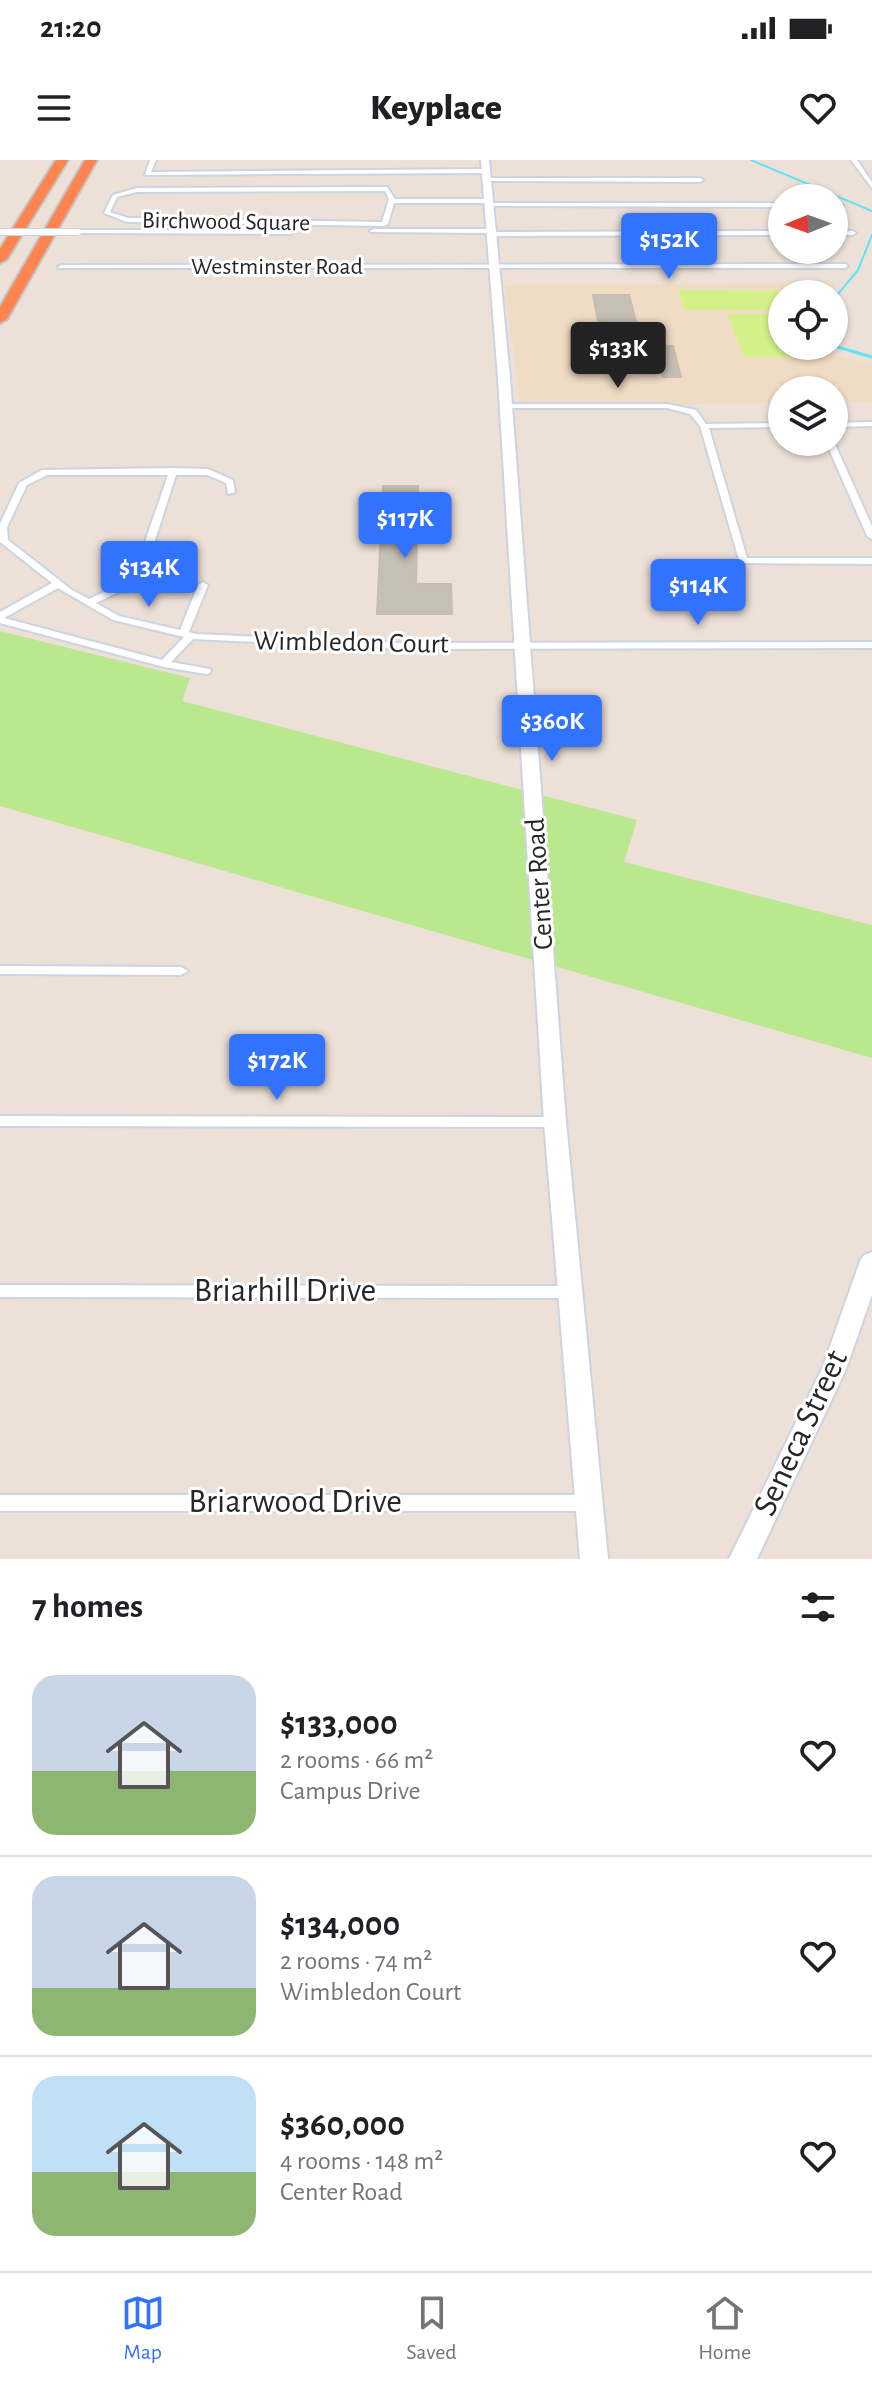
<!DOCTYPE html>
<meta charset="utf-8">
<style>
body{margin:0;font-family:"Alegreya Sans",sans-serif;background:#f6f6f6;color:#202124;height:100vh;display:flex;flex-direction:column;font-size:30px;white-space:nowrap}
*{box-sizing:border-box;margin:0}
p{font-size:26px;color:#757577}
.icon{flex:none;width:44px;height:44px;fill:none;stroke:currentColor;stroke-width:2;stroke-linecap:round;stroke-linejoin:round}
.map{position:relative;height:1399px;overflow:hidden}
.details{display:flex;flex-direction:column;background:#fff;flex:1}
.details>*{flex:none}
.needle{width:52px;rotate:269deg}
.tools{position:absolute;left:768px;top:24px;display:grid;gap:16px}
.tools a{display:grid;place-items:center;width:80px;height:80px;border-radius:50%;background:#fff;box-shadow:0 2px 6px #0004;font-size:40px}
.price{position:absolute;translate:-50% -68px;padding:0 18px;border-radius:8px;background:#3173ff;color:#fff;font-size:26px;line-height:52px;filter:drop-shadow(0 2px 4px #0008)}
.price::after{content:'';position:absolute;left:50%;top:48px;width:24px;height:18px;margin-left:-12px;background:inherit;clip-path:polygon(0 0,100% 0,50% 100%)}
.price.selected{background:#222;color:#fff}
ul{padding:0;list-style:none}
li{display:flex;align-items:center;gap:24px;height:200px;padding:0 32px}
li+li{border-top:2px solid #e0e0e0}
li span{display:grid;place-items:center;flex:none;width:224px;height:160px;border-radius:24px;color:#555}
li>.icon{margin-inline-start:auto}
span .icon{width:96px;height:96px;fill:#fffc;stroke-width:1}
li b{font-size:34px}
h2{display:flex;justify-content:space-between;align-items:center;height:96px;padding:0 32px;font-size:34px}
.status{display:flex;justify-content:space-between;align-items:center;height:56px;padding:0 40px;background:#fff;direction:ltr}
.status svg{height:22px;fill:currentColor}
header{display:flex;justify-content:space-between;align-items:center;height:104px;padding:0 32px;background:#fff;font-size:36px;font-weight:800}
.tab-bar{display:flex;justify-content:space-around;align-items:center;height:112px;border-top:2px solid #e0e0e0;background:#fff;font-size:22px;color:#757577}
.tab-bar a{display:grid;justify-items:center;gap:4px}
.tab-bar .selected{color:#3173ff}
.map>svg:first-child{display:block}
.education{fill:#f0dcc4}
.green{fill:#b9e88e}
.pitch{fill:#d2f188}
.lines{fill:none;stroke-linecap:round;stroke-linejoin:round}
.stream-far1{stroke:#5fe4f8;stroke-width:2}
.stream{stroke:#5fe4f8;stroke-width:3}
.building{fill:#c6bfb6;stroke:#c7bcb1;stroke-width:2}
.minor-casing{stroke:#ccd4e2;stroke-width:4}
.secondary-casing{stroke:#ccd4e2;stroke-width:4}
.motorway-casing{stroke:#c3c3c3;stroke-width:4}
.minor{fill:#fff;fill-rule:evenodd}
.secondary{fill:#fff;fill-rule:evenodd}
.motorway{fill:#ff844f;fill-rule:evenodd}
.minor-bridge-casing{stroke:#ccd4e2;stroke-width:8;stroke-linecap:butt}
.minor-bridge{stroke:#fff;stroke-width:6}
.labels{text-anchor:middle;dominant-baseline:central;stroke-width:6;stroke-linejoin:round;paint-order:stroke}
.far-street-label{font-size:24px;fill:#272727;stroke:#fff}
.street-label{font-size:28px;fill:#272727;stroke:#fff}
.near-street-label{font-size:34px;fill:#272727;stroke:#fff}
</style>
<div class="status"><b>21:20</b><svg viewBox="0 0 49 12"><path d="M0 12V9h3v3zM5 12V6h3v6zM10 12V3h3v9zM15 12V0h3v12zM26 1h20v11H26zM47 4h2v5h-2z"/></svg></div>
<header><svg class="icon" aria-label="menu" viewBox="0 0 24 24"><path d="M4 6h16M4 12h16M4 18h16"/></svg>Keyplace<svg class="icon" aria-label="heart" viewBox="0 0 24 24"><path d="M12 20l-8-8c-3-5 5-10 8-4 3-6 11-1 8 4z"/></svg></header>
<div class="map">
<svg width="872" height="1399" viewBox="0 0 872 1399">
<rect width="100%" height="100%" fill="#ece0d7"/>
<path class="education" d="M 838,123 L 820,134 L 782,134 L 782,186 L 817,186 L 819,191 L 872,204 L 872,242 L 834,242 L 834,230 L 782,230 L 782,243 L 521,246 L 504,125 Z"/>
<path class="green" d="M 0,471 L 190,518 L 182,541 L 637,660 L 624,702 L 872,765 L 872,898 L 0,646 Z"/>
<g class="pitch">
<path d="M 678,130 L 782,131 L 782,150 L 684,150 Z"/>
<path d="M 727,154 L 782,154 L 782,186 L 807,186 L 812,197 L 744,197 Z"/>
</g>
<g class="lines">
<g class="stream-far1">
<path d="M 751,0 L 872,51"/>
<path d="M 834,139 L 858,110 L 872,75"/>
</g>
<path class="stream" d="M 834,186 L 872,197"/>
</g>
<g class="building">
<path d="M 593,135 L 629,135 L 637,165 L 631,165 L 636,186 L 673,186 L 681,217 L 663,217 L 661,210 L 585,207 L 583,194 L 612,194 L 605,161 L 598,161 Z"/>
<path d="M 383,326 L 418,326 L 416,424 L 451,424 L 452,454 L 377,454 Z"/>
</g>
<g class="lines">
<g class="minor-casing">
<g id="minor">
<path d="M 150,0 L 156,0 L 151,12 L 486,9 L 489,11 L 486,13 L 145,15 Z"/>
<path d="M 851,0 L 857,0 L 872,22 L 872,28 Z"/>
<path d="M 486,18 L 700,18 L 703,20 L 700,22 L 484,21 Z"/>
<path d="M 387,27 L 395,39 L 488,39 L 491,41 L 488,43 L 394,43 L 388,64 L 385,66 L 127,62 L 104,53 L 113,35 L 137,28 ZM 385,31 L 389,39 L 382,62 L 128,58 L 110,52 L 117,37 L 137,32 Z"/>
<path d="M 488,43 L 782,43 L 782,47 L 486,46 Z"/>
<path d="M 834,43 L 843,45 L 834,47 Z"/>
<path d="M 373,69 L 490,69 L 492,72 L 782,71 L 782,75 L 490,76 L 488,73 L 371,72 L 370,71 Z"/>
<path d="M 78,70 L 291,70 L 294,72 L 291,74 L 76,73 L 76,71 Z"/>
<path d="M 834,71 L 853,71 L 856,73 L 853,75 L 834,75 Z"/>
<path d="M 61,105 L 845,104 L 848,106 L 845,108 L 59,108 L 58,107 Z"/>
<path d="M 503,244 L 667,244 L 696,250 L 706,264 L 782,263 L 782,267 L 709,268 L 747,398 L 872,398 L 872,404 L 740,403 L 700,266 L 690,254 L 667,248 L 503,248 Z"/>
<path d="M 872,262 L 872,266 L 834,267 L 834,263 Z"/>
<path d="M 826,282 L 834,282 L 872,366 L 872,379 L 867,376 Z"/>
<path d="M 173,308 L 208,309 L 233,320 L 235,332 L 228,334 L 226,323 L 207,315 L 176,315 L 146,408 L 133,425 L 96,443 L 119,456 L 180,470 L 198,425 L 203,422 L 208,425 L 189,472 L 196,474 L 401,483 L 872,482 L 872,488 L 401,489 L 193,479 L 171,502 L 210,509 L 211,511 L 210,513 L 206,514 L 164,507 L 0,463 L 0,452 L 52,423 L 0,382 L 0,364 L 19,323 L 42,310 ZM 47,315 L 168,315 L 136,408 L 127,421 L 89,439 L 72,430 L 8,380 L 7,367 L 27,325 ZM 58,428 L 113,460 L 184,477 L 162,500 L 4,458 Z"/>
<path d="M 0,806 L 181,807 L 188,811 L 181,815 L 0,814 Z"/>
<path d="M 0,956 L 555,957 L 560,958 L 562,962 L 560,966 L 555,967 L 0,966 Z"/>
<path d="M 0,1125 L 571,1126 L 577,1128 L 579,1132 L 577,1136 L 571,1138 L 0,1137 Z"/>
<path d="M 0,1335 L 590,1335 L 596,1337 L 599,1343 L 596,1349 L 590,1351 L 0,1351 Z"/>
</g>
</g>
<g class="secondary-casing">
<g id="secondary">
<path d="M 481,0 L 489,0 L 510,218 L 566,962 L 608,1399 L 580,1399 L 544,962 L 498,218 Z"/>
<path d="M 872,1092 L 872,1135 L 846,1209 L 757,1399 L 729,1399 L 822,1209 L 860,1101 L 864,1095 Z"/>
</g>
</g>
<g class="motorway-casing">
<g id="motorway">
<path d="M 56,0 L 68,0 L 7,99 L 0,103 L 0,89 Z"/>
<path d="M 85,0 L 97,0 L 7,159 L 0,163 L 0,147 Z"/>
</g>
</g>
<use href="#minor" class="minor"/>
<use href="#secondary" class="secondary"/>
<use href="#motorway" class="motorway"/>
<g class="minor-bridge-casing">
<path id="minor-bridge" d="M 0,72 L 78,72"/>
</g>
<use href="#minor-bridge" class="minor-bridge"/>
</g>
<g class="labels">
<g class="far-street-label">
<text transform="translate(226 62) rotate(1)">Birchwood Square</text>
<text x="277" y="107">Westminster Road</text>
</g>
<g class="street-label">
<text transform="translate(351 483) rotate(1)">Wimbledon Court</text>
<text transform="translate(540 724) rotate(-94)">Center Road</text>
</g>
<g class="near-street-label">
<text x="285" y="1131">Briarhill Drive</text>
<text transform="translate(801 1273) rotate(-65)">Seneca Street</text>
<text x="295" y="1342">Briarwood Drive</text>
</g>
</g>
</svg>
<div class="tools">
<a><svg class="needle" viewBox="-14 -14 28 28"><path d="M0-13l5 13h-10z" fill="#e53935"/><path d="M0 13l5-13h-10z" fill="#757577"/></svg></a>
<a><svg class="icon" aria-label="locate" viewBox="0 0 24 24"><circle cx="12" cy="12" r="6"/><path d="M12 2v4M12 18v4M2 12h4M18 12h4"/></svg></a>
<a><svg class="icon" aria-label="layers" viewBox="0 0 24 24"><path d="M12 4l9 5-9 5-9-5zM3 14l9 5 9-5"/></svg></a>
</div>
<b class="price" style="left:669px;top:121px">$152K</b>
<b class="price selected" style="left:618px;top:230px">$133K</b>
<b class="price" style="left:405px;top:400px">$117K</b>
<b class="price" style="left:149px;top:449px">$134K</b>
<b class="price" style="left:698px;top:467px">$114K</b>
<b class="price" style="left:552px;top:603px">$360K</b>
<b class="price" style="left:277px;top:942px">$172K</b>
</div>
<section class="details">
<h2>7 homes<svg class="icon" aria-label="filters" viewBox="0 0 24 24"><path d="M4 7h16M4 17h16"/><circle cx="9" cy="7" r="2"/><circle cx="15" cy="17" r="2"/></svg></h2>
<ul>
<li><span style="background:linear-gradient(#c9d6e8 60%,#8fb573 0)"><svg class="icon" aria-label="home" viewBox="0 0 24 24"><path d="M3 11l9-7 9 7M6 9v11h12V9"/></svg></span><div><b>$133,000</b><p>2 rooms · 66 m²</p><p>Campus Drive</p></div><svg class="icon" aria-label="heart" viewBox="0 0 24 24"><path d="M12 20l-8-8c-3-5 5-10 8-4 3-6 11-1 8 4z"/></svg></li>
<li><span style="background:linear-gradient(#c9d6e8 70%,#8fb573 0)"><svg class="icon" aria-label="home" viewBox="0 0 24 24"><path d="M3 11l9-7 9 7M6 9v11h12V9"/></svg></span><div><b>$134,000</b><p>2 rooms · 74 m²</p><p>Wimbledon Court</p></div><svg class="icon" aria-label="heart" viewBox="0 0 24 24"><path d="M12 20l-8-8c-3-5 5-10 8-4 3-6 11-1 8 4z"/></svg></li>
<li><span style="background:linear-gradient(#bfe0f5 60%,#8fb573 0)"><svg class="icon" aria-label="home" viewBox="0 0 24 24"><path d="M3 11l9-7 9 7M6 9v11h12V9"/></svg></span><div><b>$360,000</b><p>4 rooms · 148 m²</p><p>Center Road</p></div><svg class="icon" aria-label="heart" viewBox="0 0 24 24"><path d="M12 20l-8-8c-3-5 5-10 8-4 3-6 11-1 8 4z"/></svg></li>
</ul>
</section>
<nav class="tab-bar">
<a class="selected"><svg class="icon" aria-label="map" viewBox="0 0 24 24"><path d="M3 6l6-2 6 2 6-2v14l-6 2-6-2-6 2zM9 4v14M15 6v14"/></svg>Map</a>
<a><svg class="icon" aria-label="saved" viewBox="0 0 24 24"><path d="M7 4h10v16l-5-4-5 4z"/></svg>Saved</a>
<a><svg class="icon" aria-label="home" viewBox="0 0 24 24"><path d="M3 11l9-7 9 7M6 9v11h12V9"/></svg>Home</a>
</nav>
